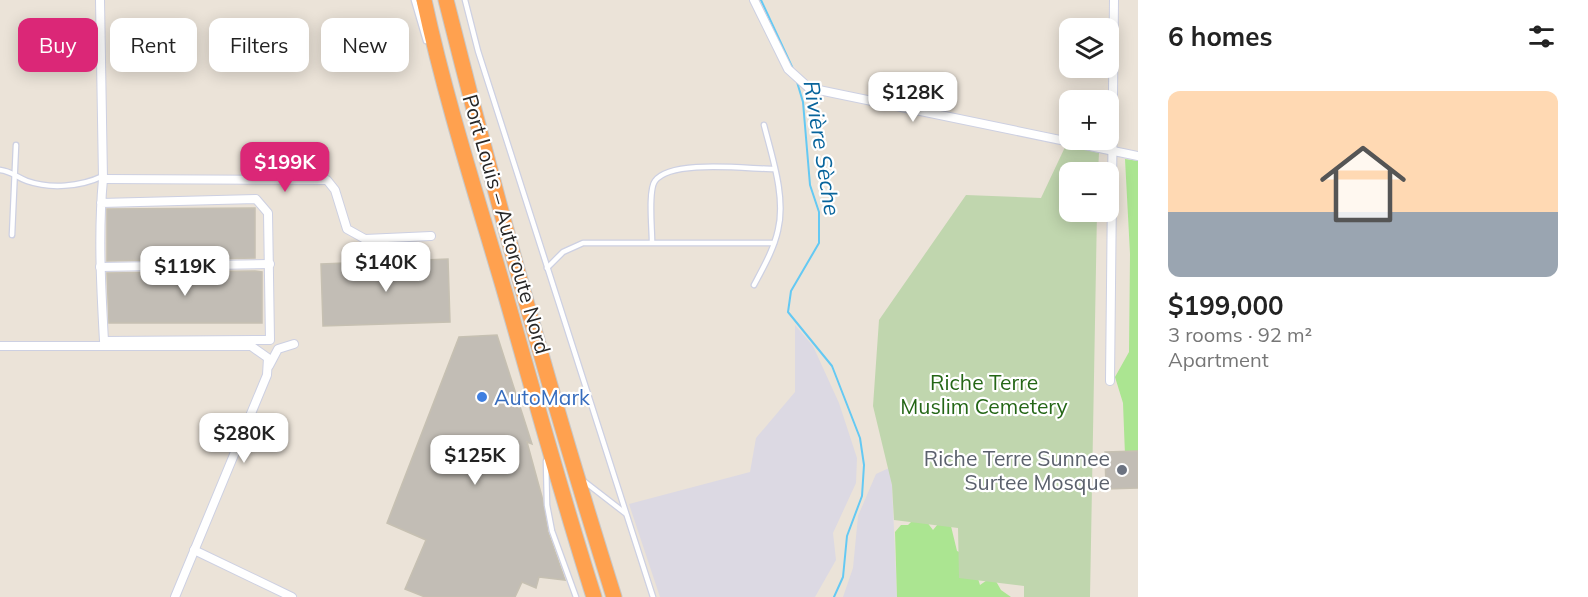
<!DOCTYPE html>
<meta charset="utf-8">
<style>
body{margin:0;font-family:Mulish,sans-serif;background:#f6f6f6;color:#222;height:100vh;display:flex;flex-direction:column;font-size:22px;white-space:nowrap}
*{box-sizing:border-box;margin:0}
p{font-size:20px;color:#767676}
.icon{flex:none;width:33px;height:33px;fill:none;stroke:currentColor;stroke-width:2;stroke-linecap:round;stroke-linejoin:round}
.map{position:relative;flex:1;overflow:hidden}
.drawer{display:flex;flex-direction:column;background:#fff;width:450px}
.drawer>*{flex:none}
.banner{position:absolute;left:18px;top:18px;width:570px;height:54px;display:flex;gap:12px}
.controls{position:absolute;left:1059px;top:18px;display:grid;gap:12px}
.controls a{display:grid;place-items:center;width:60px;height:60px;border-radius:12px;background:#fff;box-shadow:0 3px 15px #0003;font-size:30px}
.price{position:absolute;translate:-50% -51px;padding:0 14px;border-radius:12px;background:#fff;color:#222;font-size:20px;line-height:39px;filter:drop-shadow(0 2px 3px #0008)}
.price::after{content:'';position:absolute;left:50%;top:36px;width:18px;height:14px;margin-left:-9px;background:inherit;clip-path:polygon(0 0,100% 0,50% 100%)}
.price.selected{background:#db2777;color:#fff}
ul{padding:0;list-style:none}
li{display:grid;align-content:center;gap:12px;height:318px;padding:0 30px}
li+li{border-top:2px solid #e0e0e0}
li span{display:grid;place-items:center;height:186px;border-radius:12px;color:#555}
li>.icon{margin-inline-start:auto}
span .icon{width:108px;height:108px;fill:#fffc;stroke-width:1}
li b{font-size:26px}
h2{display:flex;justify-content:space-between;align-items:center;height:72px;padding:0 30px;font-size:26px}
.tag{padding:0 21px;border-radius:12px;background:#fff;box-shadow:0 3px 15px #0003;font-size:21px;line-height:54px}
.tag.selected{background:#db2777;color:#fff}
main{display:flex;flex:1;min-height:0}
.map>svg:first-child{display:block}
.industrial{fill:#dcd9e3}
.green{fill:#abe591}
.cemetery{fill:#c0d6ae}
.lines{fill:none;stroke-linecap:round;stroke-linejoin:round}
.stream{stroke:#64c9f3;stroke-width:2}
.building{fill:#c2bdb5;stroke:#c6c0b2;stroke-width:1.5}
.lane-casing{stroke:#cdd0e2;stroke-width:7}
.street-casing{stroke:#cdd0e2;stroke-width:10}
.highway-casing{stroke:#c7c7c7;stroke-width:17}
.lane{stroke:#fff;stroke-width:4.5}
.street{stroke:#fff;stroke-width:8}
.highway{stroke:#ffa14f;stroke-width:15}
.shop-dot{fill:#3f7fe0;stroke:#fff;stroke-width:2}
.worship-dot{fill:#6b7280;stroke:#fff;stroke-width:2}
.labels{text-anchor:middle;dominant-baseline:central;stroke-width:4.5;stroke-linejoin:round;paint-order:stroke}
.street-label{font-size:21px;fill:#272727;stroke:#fff}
.park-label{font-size:21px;fill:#246616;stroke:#fff}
.shop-label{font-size:21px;fill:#366cbe;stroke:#fff;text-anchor:start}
.worship-label{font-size:21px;fill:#5b616d;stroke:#fff;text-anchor:end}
.water-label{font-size:22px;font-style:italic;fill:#07649c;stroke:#fff}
</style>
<main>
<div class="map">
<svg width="1138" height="597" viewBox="0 0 1138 597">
<rect width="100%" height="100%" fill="#ebe3d8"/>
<g class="industrial">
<path d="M 795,325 L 813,346 L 839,403 L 857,458 L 856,483 L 833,533 L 836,560 L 815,597 L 660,597 L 629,504 L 750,472 L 756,438 L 795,392 Z"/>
<path d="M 889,468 L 892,485 L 897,597 L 843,597 L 853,568 L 858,516 L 876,474 Z"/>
</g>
<g class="green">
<path d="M 1125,159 L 1138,161 L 1138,457 L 1125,455 L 1123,403 L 1115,377 L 1129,352 L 1130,254 Z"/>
<path d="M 920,513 L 933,530 L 943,518 L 950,522 L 957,551 L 971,557 L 980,585 L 993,576 L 1001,590 L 1011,597 L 897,597 L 895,532 L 901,525 L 908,525 Z"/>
</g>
<path class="cemetery" d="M 1066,145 L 1099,153 L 1098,172 L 1070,172 L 1070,212 L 1097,212 L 1090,597 L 1024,597 L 1024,586 L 959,578 L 958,528 L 894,520 L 892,485 L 873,406 L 879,320 L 966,195 L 1041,198 Z"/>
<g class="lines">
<g class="stream">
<path d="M 761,0 L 794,71"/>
<path d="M 797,82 L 803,102 L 810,185 L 819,212 L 819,243 L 791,291 L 788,312 L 832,366 L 860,438 L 864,465 L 862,496 L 847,536 L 843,577 L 834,597"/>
</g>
</g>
<g class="building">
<path d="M 255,208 L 255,258 L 107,261 L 107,209 Z"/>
<path d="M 448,259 L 450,322 L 323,326 L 321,264 Z"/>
<path d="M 255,271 L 262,272 L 262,323 L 109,323 L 107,273 Z"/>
<path d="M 497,335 L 532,444 L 527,442 L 542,497 L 548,532 L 565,580 L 539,577 L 536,588 L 522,582 L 515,597 L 425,597 L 405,589 L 426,540 L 387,523 L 459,337 Z"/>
<path d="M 1138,451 L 1138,488 L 1106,489 L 1105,452 Z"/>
</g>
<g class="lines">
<g class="lane-casing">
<g id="lane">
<path d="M 414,0 L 426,41"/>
<path d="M 465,0 L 478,51 L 653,597"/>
<path d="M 0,170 C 11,171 16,177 27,181 C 50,189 80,187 103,176"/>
<path d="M 12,235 L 16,145"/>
<path d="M 652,241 C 652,228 648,190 655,181 C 671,159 748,169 774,169"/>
<path d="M 547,268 L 563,252 L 583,243 L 774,243"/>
<path d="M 754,285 C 763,268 774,249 778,230 C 786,197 772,157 764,125"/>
<path d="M 546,461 L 547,505 L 552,531 L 576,597"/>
<path d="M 585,482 L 625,513"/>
</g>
</g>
<g class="street-casing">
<g id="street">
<path d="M 100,0 L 103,179 C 98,233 101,287 104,341 L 270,340 L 268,213 L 256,199 L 101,203"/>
<path d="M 754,0 L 788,69 L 809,88 L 1138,156"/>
<path d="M 103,179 L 327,180 L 335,190 L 347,229 L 365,239 L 431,236"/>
<path d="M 100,267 L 270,264"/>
<path d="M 0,346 L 251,346 L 268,358 L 267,375 L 175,597"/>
<path d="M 269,366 L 278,349 L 294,344"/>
<path d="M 1110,381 L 1114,0"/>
<path d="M 194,550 L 292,597"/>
</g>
</g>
<g class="highway-casing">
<g id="highway">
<path d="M 424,0 C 445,97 475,191 503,286 C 533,390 561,494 594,597"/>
<path d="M 446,0 C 496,200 552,400 614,597"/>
</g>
</g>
<use href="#lane" class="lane"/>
<use href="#street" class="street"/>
<use href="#highway" class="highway"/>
</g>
<circle class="shop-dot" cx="482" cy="397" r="6"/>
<circle class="worship-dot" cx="1122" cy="470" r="6"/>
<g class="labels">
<g class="street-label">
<text transform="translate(507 224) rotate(74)">Port Louis – Autoroute Nord</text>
</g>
<g class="park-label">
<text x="984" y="382">Riche Terre<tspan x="984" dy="24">Muslim Cemetery</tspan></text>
</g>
<g class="shop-label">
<text x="494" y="397">AutoMark</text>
</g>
<g class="worship-label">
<text x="1110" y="458">Riche Terre Sunnee<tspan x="1110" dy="24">Surtee Mosque</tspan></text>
</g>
<g class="water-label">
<text transform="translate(822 148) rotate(81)">Rivière Sèche</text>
</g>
</g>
</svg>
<div class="controls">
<a><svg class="icon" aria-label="layers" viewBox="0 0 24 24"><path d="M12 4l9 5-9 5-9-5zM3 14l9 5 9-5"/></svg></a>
<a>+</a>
<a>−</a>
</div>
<b class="price" style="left:913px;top:123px">$128K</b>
<b class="price selected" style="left:285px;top:193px">$199K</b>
<b class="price" style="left:386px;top:293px">$140K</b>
<b class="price" style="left:185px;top:297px">$119K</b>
<b class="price" style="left:244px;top:464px">$280K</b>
<b class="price" style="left:475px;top:486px">$125K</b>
<div class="banner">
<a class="tag selected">Buy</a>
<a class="tag">Rent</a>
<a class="tag">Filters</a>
<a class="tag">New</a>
</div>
</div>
<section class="drawer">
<h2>6 homes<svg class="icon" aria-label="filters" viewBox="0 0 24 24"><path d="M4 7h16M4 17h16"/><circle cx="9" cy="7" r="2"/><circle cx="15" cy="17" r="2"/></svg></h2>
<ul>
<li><span style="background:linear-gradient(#ffd9b3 65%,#9aa5b1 0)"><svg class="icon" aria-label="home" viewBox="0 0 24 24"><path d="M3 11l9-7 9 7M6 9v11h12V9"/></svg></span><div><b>$199,000</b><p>3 rooms · 92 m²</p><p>Apartment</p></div></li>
</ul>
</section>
</main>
